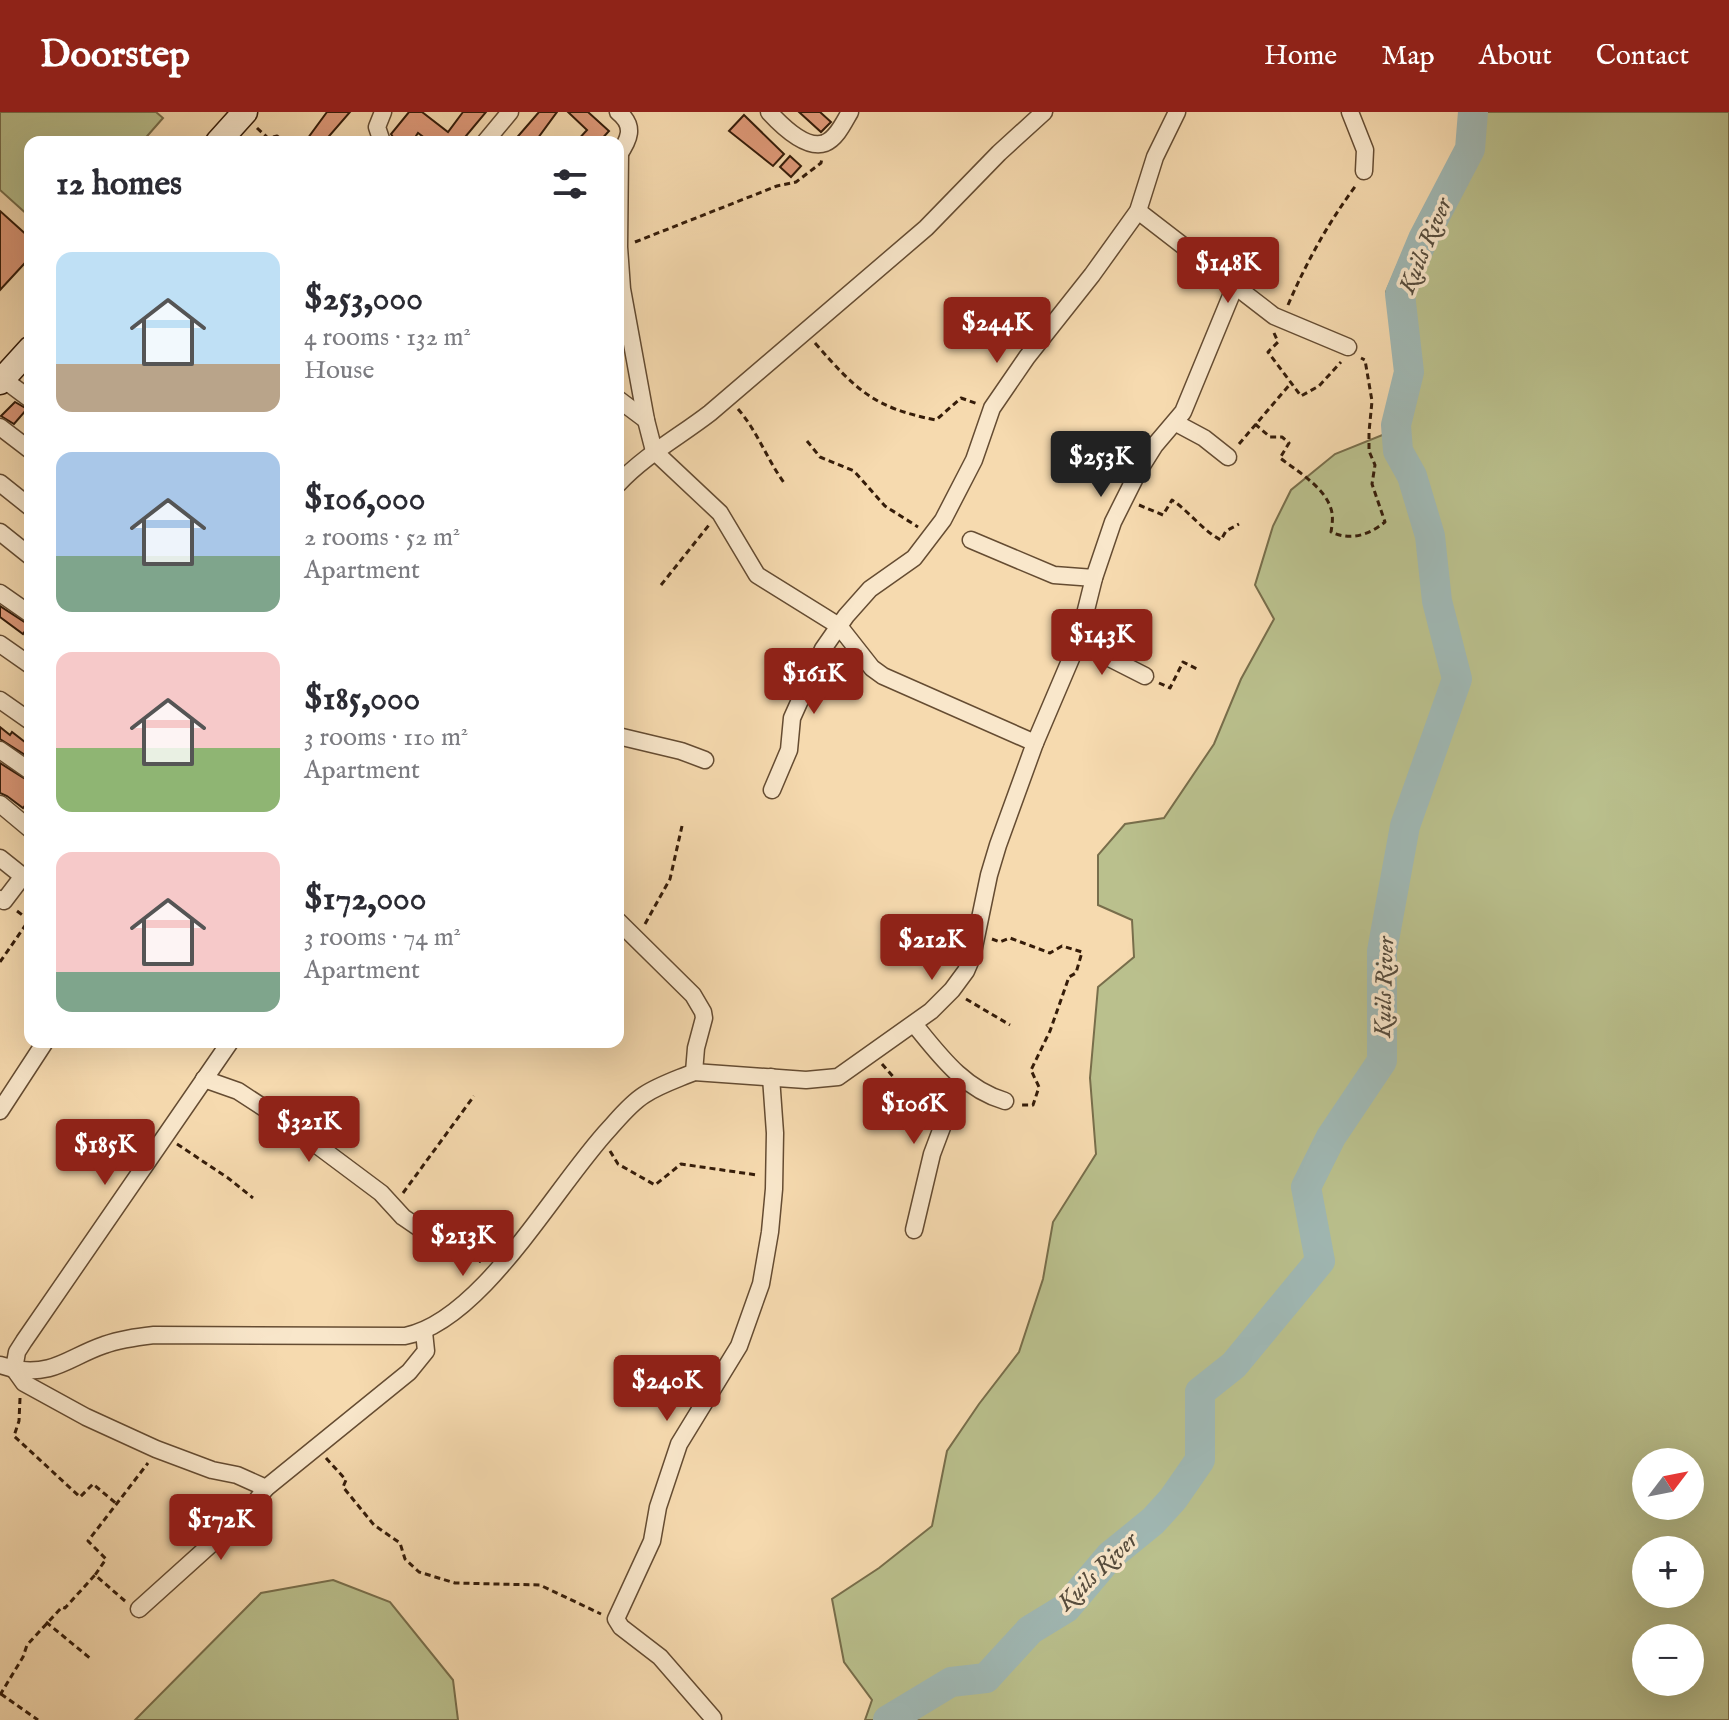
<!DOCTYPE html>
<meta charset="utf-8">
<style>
body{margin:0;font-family:"IM FELL English",serif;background:#f7f7f7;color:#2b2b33;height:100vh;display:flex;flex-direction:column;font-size:30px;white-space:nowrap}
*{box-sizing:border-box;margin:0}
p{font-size:26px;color:#7c7c81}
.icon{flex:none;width:44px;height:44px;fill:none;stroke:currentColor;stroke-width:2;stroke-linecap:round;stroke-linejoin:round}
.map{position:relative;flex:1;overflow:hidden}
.sheet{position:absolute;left:24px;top:24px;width:600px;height:912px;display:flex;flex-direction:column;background:#fff;border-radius:16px;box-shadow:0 8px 32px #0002}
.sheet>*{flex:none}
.needle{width:52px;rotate:58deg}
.tools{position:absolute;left:1632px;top:1336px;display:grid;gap:16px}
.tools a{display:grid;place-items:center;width:72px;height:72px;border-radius:50%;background:#fff;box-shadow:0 8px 32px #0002;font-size:40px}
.price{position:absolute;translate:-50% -68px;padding:0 18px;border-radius:8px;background:#8f2418;color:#fff;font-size:26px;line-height:52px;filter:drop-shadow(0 2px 4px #0008)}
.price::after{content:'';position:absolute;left:50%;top:48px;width:24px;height:18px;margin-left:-12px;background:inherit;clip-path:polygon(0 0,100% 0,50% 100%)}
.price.selected{background:#222;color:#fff}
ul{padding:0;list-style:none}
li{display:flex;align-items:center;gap:24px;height:200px;padding:0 32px}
li span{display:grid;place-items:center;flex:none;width:224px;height:160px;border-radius:16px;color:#555}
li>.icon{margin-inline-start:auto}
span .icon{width:96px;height:96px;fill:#fffc;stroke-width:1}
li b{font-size:34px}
h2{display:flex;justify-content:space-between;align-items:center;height:96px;padding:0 32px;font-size:34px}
header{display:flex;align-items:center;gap:48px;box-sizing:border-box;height:112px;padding:0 40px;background:#8f2418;color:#fff}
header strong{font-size:38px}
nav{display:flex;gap:44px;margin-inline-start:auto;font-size:28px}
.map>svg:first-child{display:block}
.green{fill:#bac08d;stroke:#786e4b;stroke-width:2;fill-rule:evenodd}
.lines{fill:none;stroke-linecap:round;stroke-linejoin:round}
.river{stroke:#a0b8b4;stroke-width:30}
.building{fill:#df9978;stroke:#351c09;stroke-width:2}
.street-casing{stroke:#654c32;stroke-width:19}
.secondary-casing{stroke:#351c09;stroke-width:27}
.path{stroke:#351c09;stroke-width:3;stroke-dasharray:6 4;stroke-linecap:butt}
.street{stroke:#f9e7cb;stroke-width:16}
.secondary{stroke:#f9e7cb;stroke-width:24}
.labels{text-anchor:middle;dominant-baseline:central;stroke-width:7;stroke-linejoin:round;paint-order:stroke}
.water-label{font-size:24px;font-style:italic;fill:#554b3c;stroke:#f9e7cb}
</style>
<header>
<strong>Doorstep</strong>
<nav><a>Home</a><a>Map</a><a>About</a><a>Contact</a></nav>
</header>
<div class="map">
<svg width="1729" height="1608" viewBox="0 0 1729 1608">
<rect width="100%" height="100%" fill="#f6daaf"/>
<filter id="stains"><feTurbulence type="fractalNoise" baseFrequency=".0025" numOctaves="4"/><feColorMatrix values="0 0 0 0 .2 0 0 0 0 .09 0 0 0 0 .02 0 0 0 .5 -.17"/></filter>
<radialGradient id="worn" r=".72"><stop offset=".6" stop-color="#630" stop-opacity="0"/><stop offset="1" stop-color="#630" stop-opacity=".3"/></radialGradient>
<g class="green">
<path d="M 0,0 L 156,0 L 163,6 L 142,30 L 30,30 L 30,105 L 0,78 Z"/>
<path d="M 1465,0 L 1729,0 L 1729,1608 L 865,1608 L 872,1588 L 844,1550 L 832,1487 L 879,1456 L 932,1414 L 947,1339 L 979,1292 L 1019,1240 L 1043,1167 L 1053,1110 L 1096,1042 L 1090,966 L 1098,875 L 1134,845 L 1132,808 L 1098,793 L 1098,743 L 1125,712 L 1164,706 L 1214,632 L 1241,567 L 1274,507 L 1255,473 L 1273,414 L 1291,378 L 1335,342 L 1385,322 L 1400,259 L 1396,210 L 1386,180 C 1398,153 1409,124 1423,98 C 1441,66 1462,38 1465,0 ZM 1690,1350 L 1690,1394 L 1646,1394 L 1646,1350 ZM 1646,1438 L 1690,1438 L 1690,1482 L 1646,1482 ZM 1646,1526 L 1690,1526 L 1690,1570 L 1646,1570 Z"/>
<path d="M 333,1468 L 390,1490 L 453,1568 L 458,1608 L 135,1608 L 261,1481 Z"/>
</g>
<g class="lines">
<path class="river" d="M 888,1608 L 951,1570 L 986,1566 L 1030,1518 L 1066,1496 L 1110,1444 L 1153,1409 L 1173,1387 L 1200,1348 L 1200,1280 L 1234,1253 L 1320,1149 L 1306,1075 L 1331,1025 L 1382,949 L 1382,839 L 1405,714 L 1457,567 L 1437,489 L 1430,424 L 1412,364 L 1398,339 L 1396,313 L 1409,260 L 1400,182 L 1423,127 L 1470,37 L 1473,0"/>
</g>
<g class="building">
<path d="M 327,0 L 350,0 L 324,30 L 305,30 Z"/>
<path d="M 409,0 L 422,0 L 448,20 L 463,0 L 486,0 L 461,30 L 430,30 L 418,21 L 412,30 L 396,30 L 391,22 Z"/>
<path d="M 539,0 L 557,0 L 535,30 L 513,30 Z"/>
<path d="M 568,0 L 588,0 L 609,19 L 599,30 L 576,30 L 587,18 Z"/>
<path d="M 799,0 L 820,0 L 831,10 L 821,20 Z"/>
<path d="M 744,3 L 784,42 L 773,54 L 729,19 Z"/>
<path d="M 790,44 L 801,54 L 791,65 L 780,55 Z"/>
<path d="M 0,99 L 30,126 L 30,157 L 24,152 L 0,178 Z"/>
<path d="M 15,290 L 27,297 L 14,312 L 1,304 Z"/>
<path d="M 0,494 L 29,513 L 23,522 L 0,505 Z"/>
<path d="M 0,615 L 10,623 L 12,620 L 30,634 L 30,646 L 0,627 Z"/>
<path d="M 0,651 L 30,670 L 30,687 L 23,696 L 7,684 L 0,681 Z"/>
</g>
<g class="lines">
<g class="street-casing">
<g id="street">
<path d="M 769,0 C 781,13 806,38 825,31 C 837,26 844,10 850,0"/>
<path d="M 1350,0 L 1365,38 L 1364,59"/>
<path d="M 382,30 L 377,15 L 383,0"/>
<path d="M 485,30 L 510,0"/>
<path d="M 620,41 L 619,135 L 622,177 L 646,308 L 654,339 L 720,401 L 757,463 L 839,514 L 872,556 L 883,564 L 1035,631"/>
<path d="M 618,44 C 629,28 636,14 618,0"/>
<path d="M 1138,99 L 1274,204 L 1348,235"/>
<path d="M 3,267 L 30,287"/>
<path d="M 618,287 L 646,308"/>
<path d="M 1176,311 L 1204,326 L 1228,345"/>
<path d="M 0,315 L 30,338"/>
<path d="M 0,371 L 30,395"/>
<path d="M 618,372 C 645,343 679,325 710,301 L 926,116 L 999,41 L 1044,0"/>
<path d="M 0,420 L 30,444"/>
<path d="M 971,428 L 1054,463 L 1094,466"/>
<path d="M 0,481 L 30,502"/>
<path d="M 1078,530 L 1145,564"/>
<path d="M 0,532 L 30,553"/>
<path d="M 0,588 L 30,609"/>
<path d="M 618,624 L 681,639 L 705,648"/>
<path d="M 0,638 L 30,659"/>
<path d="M 772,678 L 789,638 L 792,606 L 823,537 L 846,504 L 870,477 L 914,446 L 943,408 L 974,348 L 992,296 L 1027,245 L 1092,163 L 1138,99 L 1155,45 L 1177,0"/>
<path d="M 0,692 L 30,717"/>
<path d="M 0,746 L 30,770"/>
<path d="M 0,787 L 4,789 L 23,764"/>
<path d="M 914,912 C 940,944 964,977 1005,989"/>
<path d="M 694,960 L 806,968 L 838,965 L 931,899 L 952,878 L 966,859 L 972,845 L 989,763 L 998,733 L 1035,631 L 1078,530 L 1094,466 L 1113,410 L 1138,360 L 1155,333 L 1183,300 L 1235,174"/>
<path d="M 204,967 L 238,979 L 290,1013 L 381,1081 L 403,1105 L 422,1118"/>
<path d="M 0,999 L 45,930"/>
<path d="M 914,1118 L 932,1042 L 961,965"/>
<path d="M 0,1253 L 14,1257 L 17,1240 L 24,1229 L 230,930"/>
<path d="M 14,1257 C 54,1264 69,1245 104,1233 C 120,1227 137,1225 154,1223 L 405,1224 C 482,1209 555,1075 609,1017 C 619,1006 630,992 644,983 C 659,973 678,967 694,960 L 696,936 L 704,906 L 703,900 L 693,883 L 618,809"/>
<path d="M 14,1257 L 24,1271 L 86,1305 L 156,1337 L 212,1358 L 237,1363 L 266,1376 L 409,1260 L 426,1239 L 424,1220"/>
<path d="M 139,1497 L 250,1397 L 266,1376"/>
<path d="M 713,1606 L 660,1545 L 621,1515 L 616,1507 L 652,1429 L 658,1395 L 679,1332 L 739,1234 L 761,1172 L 770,1120 L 774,1077 L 775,1021 L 771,965"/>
</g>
</g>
<g class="secondary-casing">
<g id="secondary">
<path d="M 218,30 L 245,0"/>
<path d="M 0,270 L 30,237"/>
</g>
</g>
<g class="path">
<path d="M 257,16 L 268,26 L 277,24 L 285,30"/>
<path d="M 635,130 L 777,74 L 796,70 L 821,51 L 822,46"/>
<path d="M 1288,193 C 1307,149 1328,111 1357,72"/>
<path d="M 1274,221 L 1278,230 L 1268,240 L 1301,284 L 1319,274 L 1341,250"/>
<path d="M 815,231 C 856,278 874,296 936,308 L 961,286 L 978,292"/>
<path d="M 738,297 C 758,320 767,348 785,372"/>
<path d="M 1255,312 L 1270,325 L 1282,325 L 1289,331 L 1280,346 C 1297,359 1328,377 1332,401 C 1333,407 1332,414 1331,420 C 1351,429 1369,423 1385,410 L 1372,372 L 1375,353 L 1369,339 L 1369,320 L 1372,289 L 1365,248 L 1361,246"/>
<path d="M 807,329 L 820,345 L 854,359 L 885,394 L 918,415"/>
<path d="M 1239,332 L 1291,271"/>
<path d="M 1139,393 L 1163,403 L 1172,388 C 1190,400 1203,419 1221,428 L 1226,419 L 1239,412"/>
<path d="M 661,473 L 709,413"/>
<path d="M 1159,571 L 1170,576 L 1183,550 L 1197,557"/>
<path d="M 645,812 L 670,767 L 682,714"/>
<path d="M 992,827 L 1000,830 L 1010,826 L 1050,841 L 1062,834 L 1082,840 L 1076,861 L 1069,865 L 1050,919 L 1031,958 L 1039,975 L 1033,993 L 1021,993"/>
<path d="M 0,850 L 29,808 L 17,799"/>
<path d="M 966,887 L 1010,913"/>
<path d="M 882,952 L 910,984 L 925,1009"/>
<path d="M 177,1032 L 228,1066 L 253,1086"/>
<path d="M 610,1039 L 618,1052 L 655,1073 L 681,1052 L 757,1063"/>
<path d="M 403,1081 L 474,984"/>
<path d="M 437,1123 L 462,1135 L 481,1150"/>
<path d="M 20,1286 L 19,1309 L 14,1324 L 80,1385 L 93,1372 L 118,1393"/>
<path d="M 326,1346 L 346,1368 L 343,1375 L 374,1413 L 400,1431 L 405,1447 L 419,1460 L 455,1471 L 540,1473 L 601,1502"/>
<path d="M 125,1489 L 95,1463 L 106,1447 L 88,1429 L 148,1351"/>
<path d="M 46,1510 L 91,1547"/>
<path d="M 1,1582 L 38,1608"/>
<path d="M 0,1583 L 23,1545 L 27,1533 L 62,1495 L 65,1496 L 95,1463"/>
</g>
<use href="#street" class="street"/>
<use href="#secondary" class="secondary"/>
</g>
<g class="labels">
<g class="water-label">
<text transform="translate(1426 134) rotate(-67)">Kuils River</text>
<text transform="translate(1385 875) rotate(-88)">Kuils River</text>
<text transform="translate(1098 1460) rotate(-44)">Kuils River</text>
</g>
</g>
<rect width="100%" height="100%" filter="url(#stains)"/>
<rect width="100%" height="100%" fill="url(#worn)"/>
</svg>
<div class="tools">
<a><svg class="needle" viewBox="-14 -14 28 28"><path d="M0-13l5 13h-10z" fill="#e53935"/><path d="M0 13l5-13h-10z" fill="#7c7c81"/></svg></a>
<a>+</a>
<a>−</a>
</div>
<b class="price" style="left:1228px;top:193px">$148K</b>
<b class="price" style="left:997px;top:253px">$244K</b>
<b class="price selected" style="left:1101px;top:387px">$253K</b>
<b class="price" style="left:1102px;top:565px">$143K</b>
<b class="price" style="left:814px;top:604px">$161K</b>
<b class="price" style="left:932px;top:870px">$212K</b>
<b class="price" style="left:914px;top:1034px">$106K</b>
<b class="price" style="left:309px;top:1052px">$321K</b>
<b class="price" style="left:105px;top:1075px">$185K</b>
<b class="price" style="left:463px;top:1166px">$213K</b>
<b class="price" style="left:667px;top:1311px">$240K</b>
<b class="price" style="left:221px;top:1450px">$172K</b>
<section class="sheet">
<h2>12 homes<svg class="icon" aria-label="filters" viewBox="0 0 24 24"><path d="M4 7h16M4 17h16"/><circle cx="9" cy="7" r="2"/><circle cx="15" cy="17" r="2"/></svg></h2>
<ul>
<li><span style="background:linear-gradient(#bfe0f5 70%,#b9a48a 0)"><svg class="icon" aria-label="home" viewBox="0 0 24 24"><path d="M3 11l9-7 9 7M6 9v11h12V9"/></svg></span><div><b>$253,000</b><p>4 rooms · 132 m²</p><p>House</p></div></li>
<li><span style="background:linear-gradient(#a9c7e8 65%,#7fa58c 0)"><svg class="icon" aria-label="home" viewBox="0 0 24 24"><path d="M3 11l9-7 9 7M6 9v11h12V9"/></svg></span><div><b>$106,000</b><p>2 rooms · 52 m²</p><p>Apartment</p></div></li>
<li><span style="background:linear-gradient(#f6c9c9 60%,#8fb573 0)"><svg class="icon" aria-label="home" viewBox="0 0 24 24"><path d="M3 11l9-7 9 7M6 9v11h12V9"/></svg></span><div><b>$185,000</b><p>3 rooms · 110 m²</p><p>Apartment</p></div></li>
<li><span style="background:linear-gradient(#f6c9c9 75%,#7fa58c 0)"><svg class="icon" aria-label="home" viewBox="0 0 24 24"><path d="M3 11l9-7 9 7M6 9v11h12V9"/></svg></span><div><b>$172,000</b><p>3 rooms · 74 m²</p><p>Apartment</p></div></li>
</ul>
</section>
</div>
